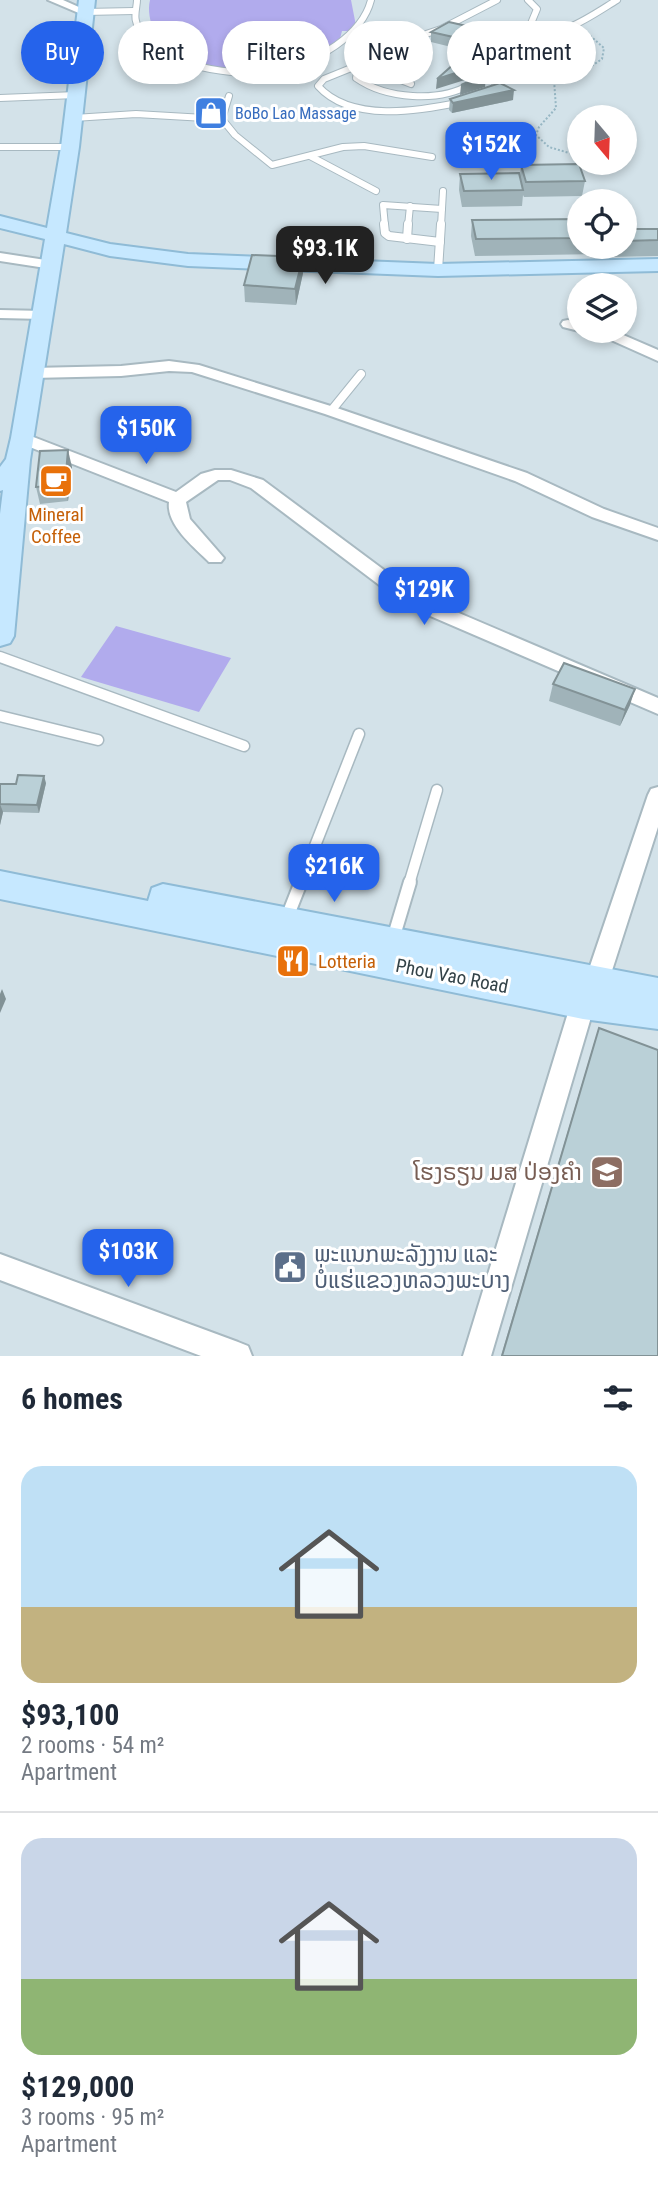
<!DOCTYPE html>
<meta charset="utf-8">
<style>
body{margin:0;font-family:"Roboto Condensed","Noto Sans Lao",sans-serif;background:#f2f2f3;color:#1f2937;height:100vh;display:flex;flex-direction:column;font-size:26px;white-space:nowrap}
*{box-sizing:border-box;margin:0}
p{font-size:23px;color:#747a83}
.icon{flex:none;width:38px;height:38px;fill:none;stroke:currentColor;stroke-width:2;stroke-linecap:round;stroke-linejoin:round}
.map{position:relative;height:1356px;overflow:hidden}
.drawer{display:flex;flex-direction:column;background:#fff;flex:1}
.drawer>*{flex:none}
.top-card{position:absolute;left:21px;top:21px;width:616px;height:63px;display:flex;gap:14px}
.needle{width:46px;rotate:161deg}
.buttons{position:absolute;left:567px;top:105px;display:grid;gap:14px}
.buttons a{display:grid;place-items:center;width:70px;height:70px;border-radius:50%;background:#fff;box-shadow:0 4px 10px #0003;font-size:35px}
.price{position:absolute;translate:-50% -60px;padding:0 16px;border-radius:14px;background:#2563eb;color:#fff;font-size:23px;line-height:46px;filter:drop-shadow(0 2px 4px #0008)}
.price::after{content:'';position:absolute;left:50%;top:42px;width:21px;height:16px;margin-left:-10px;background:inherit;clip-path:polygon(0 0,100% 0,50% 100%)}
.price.active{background:#222;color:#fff}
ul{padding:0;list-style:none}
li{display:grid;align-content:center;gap:14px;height:371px;padding:0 21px}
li+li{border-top:2px solid #e0e1e3}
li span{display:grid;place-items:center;height:217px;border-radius:21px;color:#555}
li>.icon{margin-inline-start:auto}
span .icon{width:126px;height:126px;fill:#fffc;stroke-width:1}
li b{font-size:30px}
h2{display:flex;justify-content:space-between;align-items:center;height:84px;padding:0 21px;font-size:30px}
.pill{padding:0 24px;border-radius:32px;background:#fff;box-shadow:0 4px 10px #0003;font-size:24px;line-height:63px}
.pill.active{background:#2563eb;color:#fff}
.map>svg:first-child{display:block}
.residential{fill:#d3e2e9;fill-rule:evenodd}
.green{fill:#b1abed}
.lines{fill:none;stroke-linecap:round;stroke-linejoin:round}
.lane-far3-casing{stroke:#a8b9c1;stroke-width:8}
.lane-far2-casing{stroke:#a8b9c1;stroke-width:10}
.lane-far1-casing{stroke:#a8b9c1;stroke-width:13}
.lane-casing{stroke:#a8b9c1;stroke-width:16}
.street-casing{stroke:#a8b9c1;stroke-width:4}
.secondary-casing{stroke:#8fbbd6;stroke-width:4}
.path{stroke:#97b7c4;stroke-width:2;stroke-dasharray:2 2;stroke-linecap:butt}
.lane-far3{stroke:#fff;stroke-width:6}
.lane-far2{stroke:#fff;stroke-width:8}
.lane-far1{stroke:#fff;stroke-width:10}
.lane{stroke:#fff;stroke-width:12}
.street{fill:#fff;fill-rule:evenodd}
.secondary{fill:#c6e8ff;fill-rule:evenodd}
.wall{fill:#a0b3b9}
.shaded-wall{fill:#829296}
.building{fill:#bad0d7;stroke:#829296;stroke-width:2}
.labels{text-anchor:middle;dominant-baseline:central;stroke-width:6;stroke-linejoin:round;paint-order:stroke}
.far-shop-label{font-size:16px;fill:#366cbe;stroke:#fff;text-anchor:start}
.food-label{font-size:19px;fill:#c56008;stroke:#fff}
.street-label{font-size:19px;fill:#344348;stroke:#fff}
.near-education-label{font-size:23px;fill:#785e54;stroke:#fff;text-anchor:end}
.near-service-label{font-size:23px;fill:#4e5e75;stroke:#fff;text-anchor:start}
</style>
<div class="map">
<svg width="658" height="1356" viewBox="0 0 658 1356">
<rect width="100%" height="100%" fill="#e6f0f5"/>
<path class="residential" d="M 0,0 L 658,0 L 658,1356 L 0,1356 ZM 579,117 L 625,117 L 625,163 L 579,163 ZM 579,201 L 625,201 L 625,247 L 579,247 ZM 579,285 L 625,285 L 625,331 L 579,331 Z"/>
<g class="green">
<path d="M 150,0 L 351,0 L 357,31 L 342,31 L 338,46 C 322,53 306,63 289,68 C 262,76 204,71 178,59 C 159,51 145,19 150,0 Z"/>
<path d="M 116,626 L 231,658 L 199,712 L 81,677 Z"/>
</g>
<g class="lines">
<g class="lane-far3-casing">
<g id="lane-far3">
<path d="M 137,0 C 137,6 134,15 136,21 C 146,68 245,79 282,70 C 316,62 362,36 371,0"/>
<path d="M 528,0 L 537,9 L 527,33 C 559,40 591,16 617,0"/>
<path d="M 85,12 L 134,11"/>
<path d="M 381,56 L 388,75 L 411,84"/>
<path d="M 362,65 L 358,68 L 356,78 C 386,99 439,103 471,84 C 482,78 490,67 499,58"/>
<path d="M 489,93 L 499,82 L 499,58 L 512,43"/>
<path d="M 0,98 L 76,95"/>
<path d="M 462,102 C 419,111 351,123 318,86 L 324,79 L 381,56 L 408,40 L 441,29 L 497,0"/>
<path d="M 74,118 L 136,114 L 222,119 L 235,135 L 272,165 L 343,147 L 364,146 L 432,157"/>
<path d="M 222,119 L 229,96"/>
<path d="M 0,147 L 70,147"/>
<path d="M 310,156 L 376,191"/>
<path d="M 385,226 L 383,205 L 442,209"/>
<path d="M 408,226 L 410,206"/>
<path d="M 441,226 L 443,191"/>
</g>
</g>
<g class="lane-far2-casing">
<g id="lane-far2">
<path d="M 384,224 L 385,233 L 389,236 L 440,242"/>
<path d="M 407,239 L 408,224"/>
<path d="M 438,270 L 441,224"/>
<path d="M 331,411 L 361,374"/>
</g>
</g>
<g class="lane-far1-casing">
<g id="lane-far1">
<path d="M 0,657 L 244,746"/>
<path d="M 0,716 L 98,740"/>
<path d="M 300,884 L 359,734"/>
<path d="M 409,884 L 437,790"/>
</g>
</g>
<g class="lane-casing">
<g id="lane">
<path d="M 286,920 L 301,882"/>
<path d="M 393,939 L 410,882"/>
</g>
</g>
<g class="street-casing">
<g id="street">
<path d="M 48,0 L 63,0 L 90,12 L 81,14 Z"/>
<path d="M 0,253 L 52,261 L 59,265 L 52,269 L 0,261 Z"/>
<path d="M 0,310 L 44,311 L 51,315 L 44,319 L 0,318 Z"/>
<path d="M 568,320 L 579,323 L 579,331 L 582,331 L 579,331 L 563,327 L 561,324 L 563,321 Z"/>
<path d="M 586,331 L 621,334 L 658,350 L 658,361 L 611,340 L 588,334 Z"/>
<path d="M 169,361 L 199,365 L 337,408 L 527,473 L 604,509 L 658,528 L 658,540 L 592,517 L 515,481 L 325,414 L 192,372 L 169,371 L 121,376 L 32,378 L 24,373 L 32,368 L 121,366 Z"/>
<path d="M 23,433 L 176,492 L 201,474 L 215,470 L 231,470 L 263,480 L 419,596 L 658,698 L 658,714 L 407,606 L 251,488 L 230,480 L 218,480 L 186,502 L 190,519 L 224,558 L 221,562 L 209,562 C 194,547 166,525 169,502 L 17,442 L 15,438 Z"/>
<path d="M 658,787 L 658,827 L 608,983 L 594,1007 L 491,1356 L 463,1356 L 571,1003 L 586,978 L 648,795 L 651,789 Z"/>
<path d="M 0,1254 L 238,1342 L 248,1346 L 252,1356 L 201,1356 L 0,1280 Z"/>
</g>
</g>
<g class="secondary-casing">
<g id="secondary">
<path d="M 79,0 L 95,0 L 79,147 L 66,233 L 110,244 L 188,254 L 438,264 L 658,259 L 658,271 L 438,276 L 188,266 L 110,256 L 64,244 L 30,460 L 14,636 L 10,643 L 0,646 L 0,514 L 3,490 L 0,491 L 0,467 L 6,459 L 11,438 L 45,239 L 0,228 L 0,216 L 47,228 L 61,147 Z"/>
<path d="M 0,871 L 148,901 L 152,888 L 163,884 L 658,978 L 658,1029 L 583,1019 L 0,899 Z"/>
</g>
</g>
<path class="path" d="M 579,156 L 549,147 L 536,135 L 539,127 L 556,108 L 554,80 L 581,73 L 602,59 L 604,48 L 587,33"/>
<use href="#lane-far3" class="lane-far3"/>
<use href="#lane-far2" class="lane-far2"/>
<use href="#lane-far1" class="lane-far1"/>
<use href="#lane" class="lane"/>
<use href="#street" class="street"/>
<use href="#secondary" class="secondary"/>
</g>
<g class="wall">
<path d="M 431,32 L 501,44 L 488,56 L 431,42 Z"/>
<path d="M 450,99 L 513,100 L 452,113 L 449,110 Z"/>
<path d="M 521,165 L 585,181 L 582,196 L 524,197 L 523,195 L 522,206 L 462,207 L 459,190 L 460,174 L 520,176 Z"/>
<path d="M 579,219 L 579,247 L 603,247 L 602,254 L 475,256 L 471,236 L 472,220 Z"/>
<path d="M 625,229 L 658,229 L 658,256 L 609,257 L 606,247 L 625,247 Z"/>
<path d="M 303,257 L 303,273 L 296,305 L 245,302 L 244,285 Z"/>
<path d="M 72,467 L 68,501 L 40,504 L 36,487 Z"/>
<path d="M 553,684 L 630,705 L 620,726 L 549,701 Z"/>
<path d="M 46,783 L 39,813 L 3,812 L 0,825 L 0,784 Z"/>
<path d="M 599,1028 L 658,1356 L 501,1356 L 594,1043 Z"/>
</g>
<g class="shaded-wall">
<path d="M 502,34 L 501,44 L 488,56 L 489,45 Z"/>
<path d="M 468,69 L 468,79 L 436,89 L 437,79 Z"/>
<path d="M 486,77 L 485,87 L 460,95 L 461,85 Z"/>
<path d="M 514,90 L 513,100 L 452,113 L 453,103 Z"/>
<path d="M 303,257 L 303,273 L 296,305 L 295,289 Z"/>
<path d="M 68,450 L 72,467 L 68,501 L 65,485 Z"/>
<path d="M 635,689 L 630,705 L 620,726 L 625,710 Z"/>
<path d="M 44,776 L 46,783 L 39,813 L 37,805 Z"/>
<path d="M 0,804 L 3,812 L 0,825 Z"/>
<path d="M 2,989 L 6,999 L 0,1013 L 0,994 Z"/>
</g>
<g class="building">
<path d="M 449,22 L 502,34 L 489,45 L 431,32 Z"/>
<path d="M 455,63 L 468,69 L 437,79 Z"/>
<path d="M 481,75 L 486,77 L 461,85 L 475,79 Z"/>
<path d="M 500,83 L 514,90 L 453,103 L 450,99 Z"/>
<path d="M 579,164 L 585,181 L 526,182 L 521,165 Z"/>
<path d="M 519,173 L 523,190 L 464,191 L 460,174 Z"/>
<path d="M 579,219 L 579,238 L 476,239 L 472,220 Z"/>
<path d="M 625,229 L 658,229 L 658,240 L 625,241 Z"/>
<path d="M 252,255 L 303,257 L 295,289 L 244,285 Z"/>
<path d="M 68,450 L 65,485 L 36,487 L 40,451 Z"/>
<path d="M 564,663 L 635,689 L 625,710 L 553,684 Z"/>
<path d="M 18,775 L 44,776 L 37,805 L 0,804 L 0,805 L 0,784 L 16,784 Z"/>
<path d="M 599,1028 L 658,1050 L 658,1356 L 502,1356 Z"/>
</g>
<defs>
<g id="shop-square" transform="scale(1.75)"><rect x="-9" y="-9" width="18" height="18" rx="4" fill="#3f7fe0" stroke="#fff"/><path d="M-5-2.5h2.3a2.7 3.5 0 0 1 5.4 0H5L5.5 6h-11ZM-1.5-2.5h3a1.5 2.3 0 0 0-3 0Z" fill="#fff"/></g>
<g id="cafe-square" transform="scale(1.75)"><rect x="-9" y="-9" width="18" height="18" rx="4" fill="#e8710a" stroke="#fff"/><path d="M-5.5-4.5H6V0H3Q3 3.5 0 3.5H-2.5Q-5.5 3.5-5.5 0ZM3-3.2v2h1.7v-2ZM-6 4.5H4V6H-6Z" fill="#fff"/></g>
<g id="restaurant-square" transform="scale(1.75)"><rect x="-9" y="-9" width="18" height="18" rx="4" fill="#e8710a" stroke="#fff"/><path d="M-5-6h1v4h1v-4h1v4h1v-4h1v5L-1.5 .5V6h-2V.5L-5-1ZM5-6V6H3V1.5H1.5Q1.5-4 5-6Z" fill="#fff"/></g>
<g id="school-square" transform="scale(1.75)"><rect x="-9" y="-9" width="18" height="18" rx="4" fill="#8d6e63" stroke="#fff"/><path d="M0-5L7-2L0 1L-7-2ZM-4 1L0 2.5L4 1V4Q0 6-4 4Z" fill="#fff"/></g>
<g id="civic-square" transform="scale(1.75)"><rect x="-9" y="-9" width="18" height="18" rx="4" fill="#5c6f8a" stroke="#fff"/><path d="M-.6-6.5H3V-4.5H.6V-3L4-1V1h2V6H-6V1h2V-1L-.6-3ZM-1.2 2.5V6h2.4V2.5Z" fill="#fff"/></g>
</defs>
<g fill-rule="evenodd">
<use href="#shop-square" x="211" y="113"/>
<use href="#cafe-square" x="56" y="481"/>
<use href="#restaurant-square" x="293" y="961"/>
<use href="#school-square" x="607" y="1172"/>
<use href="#civic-square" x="290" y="1267"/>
</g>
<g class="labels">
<g class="far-shop-label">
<text x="235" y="113">BoBo Lao Massage</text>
</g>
<g class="food-label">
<text x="56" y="514">Mineral<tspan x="56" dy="22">Coffee</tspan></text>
<text x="318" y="961" text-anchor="start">Lotteria</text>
</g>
<g class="street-label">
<text transform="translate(452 976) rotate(11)">Phou Vao Road</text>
</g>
<g class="near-education-label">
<text x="582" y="1172">ໂຮງຣຽນ ມສ ປ່ອງຄຳ</text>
</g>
<g class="near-service-label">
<text x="314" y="1254">ພະແນກພະລັງງານ ແລະ<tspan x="314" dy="26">ບໍ່ແຮ່ແຂວງຫລວງພະບາງ</tspan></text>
</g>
</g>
</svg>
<div class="buttons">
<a><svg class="needle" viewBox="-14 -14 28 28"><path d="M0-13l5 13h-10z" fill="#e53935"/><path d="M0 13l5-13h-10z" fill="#747a83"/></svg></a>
<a><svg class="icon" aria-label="locate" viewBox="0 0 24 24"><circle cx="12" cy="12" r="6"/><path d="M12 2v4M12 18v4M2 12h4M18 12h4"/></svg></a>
<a><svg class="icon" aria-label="layers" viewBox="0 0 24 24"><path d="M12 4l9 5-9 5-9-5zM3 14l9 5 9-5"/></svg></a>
</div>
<b class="price" style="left:491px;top:182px">$152K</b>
<b class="price active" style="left:325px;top:286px">$93.1K</b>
<b class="price" style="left:146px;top:466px">$150K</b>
<b class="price" style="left:424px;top:627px">$129K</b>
<b class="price" style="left:334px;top:904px">$216K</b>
<b class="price" style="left:128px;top:1289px">$103K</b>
<div class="top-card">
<a class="pill active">Buy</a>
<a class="pill">Rent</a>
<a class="pill">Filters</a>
<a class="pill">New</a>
<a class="pill">Apartment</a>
</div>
</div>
<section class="drawer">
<h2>6 homes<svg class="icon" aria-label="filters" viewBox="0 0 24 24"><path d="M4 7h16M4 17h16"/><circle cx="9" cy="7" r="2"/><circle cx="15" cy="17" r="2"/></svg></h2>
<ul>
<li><span style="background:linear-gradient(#bfe0f5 65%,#c2b280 0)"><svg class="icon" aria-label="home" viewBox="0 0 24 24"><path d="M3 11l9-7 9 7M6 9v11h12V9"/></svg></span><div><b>$93,100</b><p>2 rooms · 54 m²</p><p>Apartment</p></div></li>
<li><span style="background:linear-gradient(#c9d6e8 65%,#8fb573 0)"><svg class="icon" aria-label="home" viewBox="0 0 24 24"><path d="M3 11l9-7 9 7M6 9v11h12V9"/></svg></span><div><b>$129,000</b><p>3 rooms · 95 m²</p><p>Apartment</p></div></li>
</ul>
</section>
